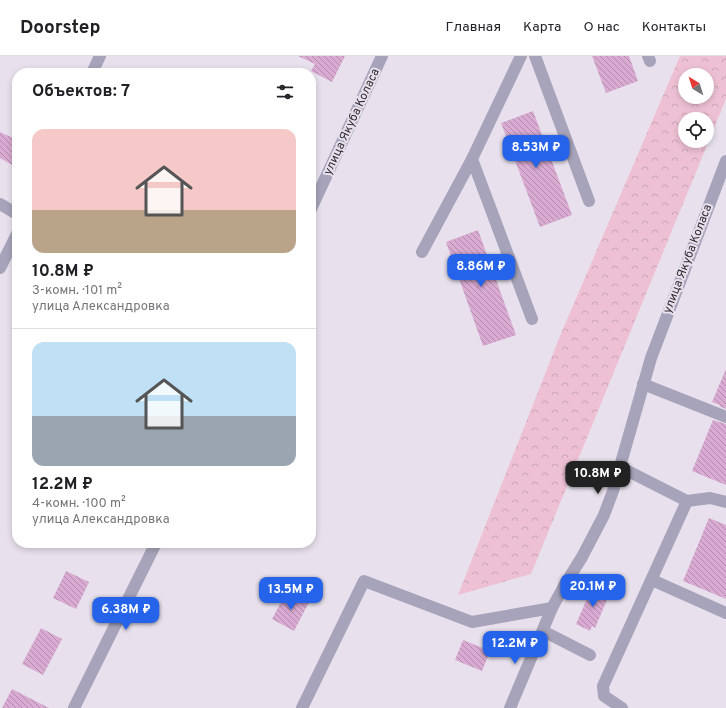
<!DOCTYPE html>
<html lang="ru">
<meta charset="utf-8">
<style>
body{margin:0;font-family:Overpass,sans-serif;background:#f6f6f6;color:#202124;height:100vh;display:flex;flex-direction:column;font-size:15px;white-space:nowrap}
*{box-sizing:border-box;margin:0}
p{font-size:13px;color:#757577}
.icon{flex:none;width:22px;height:22px;fill:none;stroke:currentColor;stroke-width:2;stroke-linecap:round;stroke-linejoin:round}
.map{position:relative;flex:1;overflow:hidden}
.drawer{position:absolute;left:12px;top:12px;width:304px;height:480px;display:flex;flex-direction:column;background:#fff;border-radius:16px;box-shadow:0 2px 6px #0003}
.drawer>*{flex:none}
.needle{width:26px;rotate:322deg}
.fabs{position:absolute;left:678px;top:12px;display:grid;gap:8px}
.fabs a{display:grid;place-items:center;width:36px;height:36px;border-radius:50%;background:#fff;box-shadow:0 2px 6px #0003;font-size:20px}
.price{position:absolute;translate:-50% -34px;padding:0 9px;border-radius:8px;background:#2563eb;color:#fff;font-size:13px;line-height:26px;filter:drop-shadow(0 1px 2px #0008)}
.price::after{content:'';position:absolute;left:50%;top:24px;width:12px;height:9px;margin-left:-6px;background:inherit;clip-path:polygon(0 0,100% 0,50% 100%)}
.price.selected{background:#222;color:#fff}
ul{padding:0;list-style:none}
li{display:grid;align-content:center;gap:8px;height:212px;padding:0 20px}
li+li{border-top:1px solid #e0e0e0}
li span{display:grid;place-items:center;height:124px;border-radius:12px;color:#555}
li>.icon{margin-inline-start:auto}
span .icon{width:72px;height:72px;fill:#fffc;stroke-width:1}
li b{font-size:17px}
h2{display:flex;justify-content:space-between;align-items:center;height:48px;padding:0 20px;font-size:17px}
header{display:flex;align-items:center;gap:24px;box-sizing:border-box;height:56px;padding:0 20px;background:#fff;border-bottom:1px solid #e0e0e0}
header strong{font-size:19px}
nav{display:flex;gap:22px;margin-inline-start:auto;font-size:14px}
.map>svg:first-child{display:block}
.forest{fill:url(#forest-crowns);fill-rule:evenodd}
.building{fill:url(#building-back-hatch)}
.lines{fill:none;stroke-linecap:round;stroke-linejoin:round}
.minor{stroke:#a6a3ba;stroke-width:12}
.labels{text-anchor:middle;dominant-baseline:central;stroke-width:4;stroke-linejoin:round;paint-order:stroke}
.street-label{font-size:12px;fill:#302d31;stroke:#e8e1ed}
</style>
<header>
<strong>Doorstep</strong>
<nav><a>Главная</a><a>Карта</a><a>О нас</a><a>Контакты</a></nav>
</header>
<div class="map">
<svg width="726" height="652" viewBox="0 0 726 652">
<defs>
<pattern id="forest-crowns" width="20" height="18" patternUnits="userSpaceOnUse"><rect width="20" height="18" fill="#eec0d4"/><path d="M2 6a3 3 0 1 1 6 0M12 15a3 3 0 1 1 6 0" fill="none" stroke="#cca5b6"/></pattern>
<pattern id="building-back-hatch" width="6" height="6" patternUnits="userSpaceOnUse"><rect width="6" height="6" fill="#d9aad2"/><path d="M-1 5l2 2M0 0l6 6M5-1l2 2" fill="none" stroke="#b08bab"/></pattern>
</defs>
<rect width="100%" height="100%" fill="#e8e1ed"/>
<path class="forest" d="M 680,0 L 726,0 L 726,43 L 531,518 L 458,539 L 560,280 ZM 685,19 L 707,19 L 707,41 L 685,41 ZM 685,63 L 707,63 L 707,85 L 685,85 Z"/>
<g class="building">
<path d="M 298,0 L 345,0 L 332,26 L 311,15 L 315,8 Z"/>
<path d="M 592,0 L 629,0 L 638,25 L 606,37 Z"/>
<path d="M 533,55 L 572,159 L 540,171 L 501,67 Z"/>
<path d="M 0,76 L 17,84 L 17,100 L 12,109 L 0,102 Z"/>
<path d="M 478,174 L 516,279 L 483,290 L 446,186 Z"/>
<path d="M 726,313 L 726,353 L 719,350 L 720,349 L 712,346 Z"/>
<path d="M 713,364 L 726,368 L 726,429 L 692,415 Z"/>
<path d="M 709,462 L 726,469 L 726,543 L 683,525 Z"/>
<path d="M 66,515 L 89,526 L 76,553 L 53,542 Z"/>
<path d="M 593,529 L 608,536 L 607,538 L 609,539 L 595,572 L 592,570 L 590,575 L 576,568 Z"/>
<path d="M 287,535 L 309,546 L 294,575 L 272,563 Z"/>
<path d="M 41,572 L 62,583 L 43,619 L 22,608 Z"/>
<path d="M 463,584 L 490,595 L 482,615 L 455,604 Z"/>
<path d="M 12,633 L 49,652 L 2,652 Z"/>
</g>
<g class="lines">
<g class="minor">
<path d="M 535,0 L 589,145"/>
<path d="M 648,0 L 650,5"/>
<path d="M 92,17 L 100,0"/>
<path d="M 472,103 L 532,263"/>
<path d="M 0,148 L 17,158"/>
<path d="M 311,153 L 382,0"/>
<path d="M 422,196 L 472,103 L 521,0"/>
<path d="M 0,212 L 17,178"/>
<path d="M 643,328 L 726,361"/>
<path d="M 620,411 L 687,445"/>
<path d="M 652,524 L 726,557"/>
<path d="M 543,575 L 590,599"/>
<path d="M 74,652 L 156,487"/>
<path d="M 302,652 L 364,525 L 472,566 L 552,552"/>
<path d="M 510,652 L 552,552 L 564,530 L 582,501 L 604,459 L 613,435 L 651,302 L 726,105"/>
<path d="M 622,652 L 604,640 L 603,630 L 687,445 L 710,442 L 726,446"/>
</g>
</g>
<g class="labels">
<g class="street-label">
<text transform="translate(352 66) rotate(-65)">улица Якуба Коласа</text>
<text transform="translate(688 203) rotate(-69)">улица Якуба Коласа</text>
</g>
</g>
</svg>
<div class="fabs">
<a><svg class="needle" viewBox="-14 -14 28 28"><path d="M0-13l5 13h-10z" fill="#e53935"/><path d="M0 13l5-13h-10z" fill="#757577"/></svg></a>
<a><svg class="icon" aria-label="locate" viewBox="0 0 24 24"><circle cx="12" cy="12" r="6"/><path d="M12 2v4M12 18v4M2 12h4M18 12h4"/></svg></a>
</div>
<b class="price" style="left:536px;top:113px">8.53M ₽</b>
<b class="price" style="left:481px;top:232px">8.86M ₽</b>
<b class="price selected" style="left:598px;top:439px">10.8M ₽</b>
<b class="price" style="left:593px;top:552px">20.1M ₽</b>
<b class="price" style="left:291px;top:555px">13.5M ₽</b>
<b class="price" style="left:126px;top:575px">6.38M ₽</b>
<b class="price" style="left:515px;top:609px">12.2M ₽</b>
<section class="drawer">
<h2>Объектов: 7<svg class="icon" aria-label="filters" viewBox="0 0 24 24"><path d="M4 7h16M4 17h16"/><circle cx="9" cy="7" r="2"/><circle cx="15" cy="17" r="2"/></svg></h2>
<ul>
<li><span style="background:linear-gradient(#f6c9c9 65%,#b9a48a 0)"><svg class="icon" aria-label="home" viewBox="0 0 24 24"><path d="M3 11l9-7 9 7M6 9v11h12V9"/></svg></span><div><b>10.8M ₽</b><p>3-комн. · 101 m²</p><p>улица Александровка</p></div></li>
<li><span style="background:linear-gradient(#bfe0f5 60%,#9aa5b1 0)"><svg class="icon" aria-label="home" viewBox="0 0 24 24"><path d="M3 11l9-7 9 7M6 9v11h12V9"/></svg></span><div><b>12.2M ₽</b><p>4-комн. · 100 m²</p><p>улица Александровка</p></div></li>
</ul>
</section>
</div>
